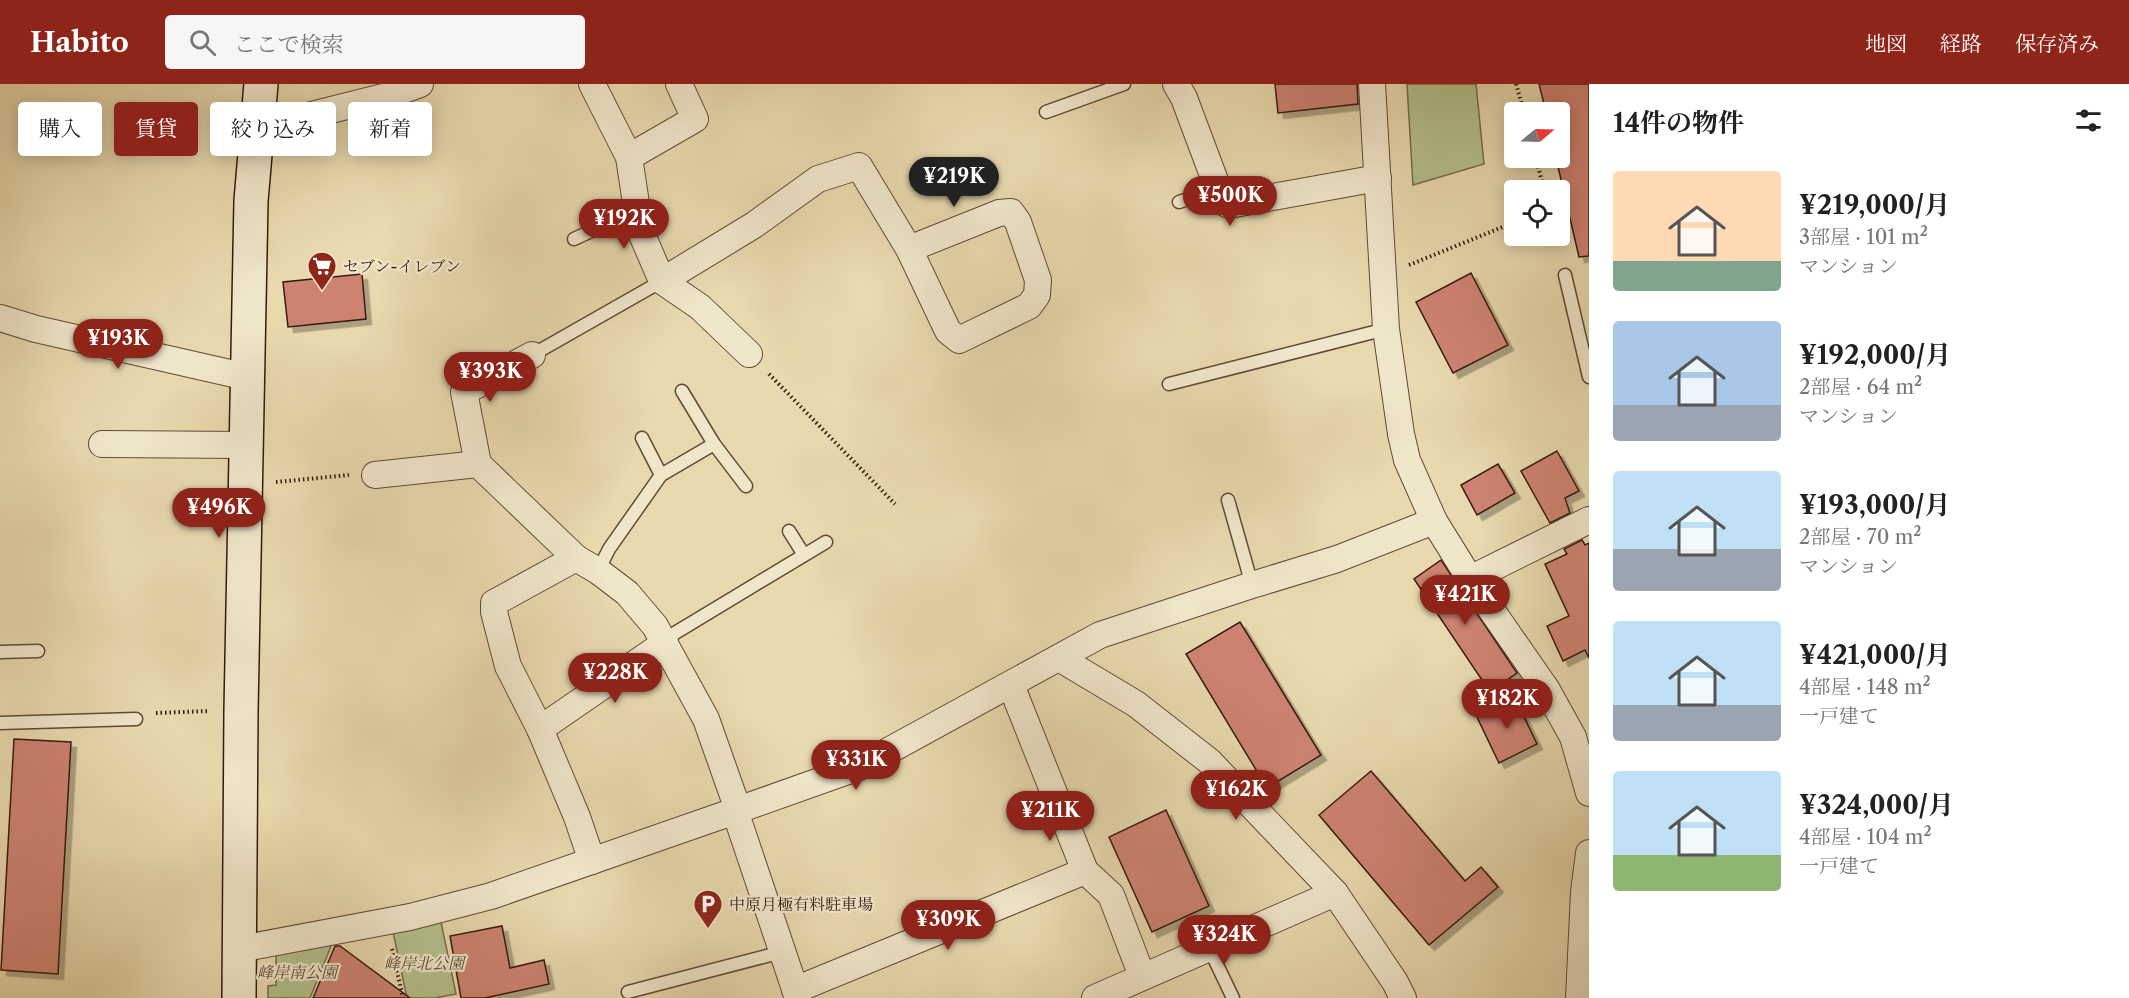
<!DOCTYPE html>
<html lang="ja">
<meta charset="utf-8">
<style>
body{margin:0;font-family:"Libre Caslon Text","Noto Serif JP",serif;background:#f6f6f6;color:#222;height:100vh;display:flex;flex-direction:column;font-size:22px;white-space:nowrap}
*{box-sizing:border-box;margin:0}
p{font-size:20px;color:#767676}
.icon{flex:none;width:33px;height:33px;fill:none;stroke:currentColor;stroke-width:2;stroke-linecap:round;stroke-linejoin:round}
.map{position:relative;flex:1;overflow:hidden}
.sheet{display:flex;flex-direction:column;background:#fff;width:540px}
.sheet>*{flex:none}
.banner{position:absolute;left:18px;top:18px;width:570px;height:54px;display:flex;gap:12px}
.needle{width:39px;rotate:71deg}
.buttons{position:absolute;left:1504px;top:18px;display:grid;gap:12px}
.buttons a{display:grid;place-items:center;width:66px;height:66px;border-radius:6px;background:#fff;box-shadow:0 3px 15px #0003;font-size:30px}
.price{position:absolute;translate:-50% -51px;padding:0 14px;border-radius:21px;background:#8f2418;color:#fff;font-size:20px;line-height:39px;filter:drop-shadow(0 2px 3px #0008)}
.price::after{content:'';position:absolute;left:50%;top:36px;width:18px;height:14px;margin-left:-9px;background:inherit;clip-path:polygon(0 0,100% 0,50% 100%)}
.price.on{background:#222;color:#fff}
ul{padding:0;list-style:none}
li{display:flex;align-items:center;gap:18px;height:150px;padding:0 24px}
li span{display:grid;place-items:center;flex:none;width:168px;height:120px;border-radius:6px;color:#555}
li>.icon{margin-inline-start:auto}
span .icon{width:72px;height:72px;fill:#fffc;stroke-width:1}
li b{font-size:26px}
h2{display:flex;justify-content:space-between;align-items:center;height:72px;padding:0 24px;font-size:26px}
.chip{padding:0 21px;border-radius:6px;background:#fff;box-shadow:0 3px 15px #0003;font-size:21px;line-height:54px}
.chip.on{background:#8f2418;color:#fff}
header{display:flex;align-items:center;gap:36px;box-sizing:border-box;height:84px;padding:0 30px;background:#8f2418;color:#fff}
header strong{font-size:28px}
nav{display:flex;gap:33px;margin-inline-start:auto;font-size:21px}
.search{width:420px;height:54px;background:#f6f6f6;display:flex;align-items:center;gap:15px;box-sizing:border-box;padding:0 21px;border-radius:6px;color:#767676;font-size:22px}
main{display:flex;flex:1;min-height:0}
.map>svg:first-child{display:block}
.green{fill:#b4c08c;stroke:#766d4e;stroke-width:1.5}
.building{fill:#ce8372;stroke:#371a0f;stroke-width:1.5;filter:url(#shadow)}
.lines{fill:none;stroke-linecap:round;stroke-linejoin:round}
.lane-casing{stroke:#634a37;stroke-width:15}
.street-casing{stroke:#634a37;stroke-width:28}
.secondary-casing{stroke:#371a0f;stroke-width:36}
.path{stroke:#371a0f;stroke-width:4;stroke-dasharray:1.5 3;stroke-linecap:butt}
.lane{stroke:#f0e6ca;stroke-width:12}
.street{stroke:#f0e6ca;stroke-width:26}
.secondary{stroke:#f0e6ca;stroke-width:33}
.labels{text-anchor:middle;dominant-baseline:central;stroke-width:4.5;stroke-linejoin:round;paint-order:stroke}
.poi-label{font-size:16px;fill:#371a0f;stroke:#f0e6ca;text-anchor:start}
.park-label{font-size:16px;font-style:italic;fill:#5c4c34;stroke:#f0e6ca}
</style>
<header>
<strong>Habito</strong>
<div class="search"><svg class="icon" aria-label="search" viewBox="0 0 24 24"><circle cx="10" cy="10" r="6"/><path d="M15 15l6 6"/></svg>ここで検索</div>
<nav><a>地図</a><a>経路</a><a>保存済み</a></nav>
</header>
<main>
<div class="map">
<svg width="1589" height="914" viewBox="0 0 1589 914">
<defs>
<filter id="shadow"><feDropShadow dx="5.5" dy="5.5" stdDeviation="0" flood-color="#0004"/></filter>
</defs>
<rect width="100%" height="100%" fill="#e8d9ae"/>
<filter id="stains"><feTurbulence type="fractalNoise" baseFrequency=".00333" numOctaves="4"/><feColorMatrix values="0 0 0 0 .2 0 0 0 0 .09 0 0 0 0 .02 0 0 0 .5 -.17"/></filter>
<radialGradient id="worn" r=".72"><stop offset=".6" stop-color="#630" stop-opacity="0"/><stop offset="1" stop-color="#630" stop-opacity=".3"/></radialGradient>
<g class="green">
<path d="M 1407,0 L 1476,0 L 1484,80 L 1413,101 Z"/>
<path d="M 441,838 L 456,910 L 435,914 L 407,914 L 393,848 Z"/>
<path d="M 332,860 L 310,914 L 268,914 L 268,902 L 276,901 L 276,870 Z"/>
</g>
<g class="building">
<path d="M 1275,0 L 1357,0 L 1358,20 L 1278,29 Z"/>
<path d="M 1539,0 L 1589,0 L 1589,172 L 1579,173 L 1556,74 L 1560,74 L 1560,28 L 1546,28 Z"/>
<path d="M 1471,189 L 1508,261 L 1453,289 L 1416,218 Z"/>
<path d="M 362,190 L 366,235 L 288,243 L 283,198 Z"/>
<path d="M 1557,367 L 1579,407 L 1565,414 L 1570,429 L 1550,439 L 1521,387 Z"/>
<path d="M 1498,380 L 1515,409 L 1477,431 L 1461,401 Z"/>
<path d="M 1582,456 L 1585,461 L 1589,459 L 1589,574 L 1585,566 L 1563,577 L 1547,542 L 1569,532 L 1545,480 L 1567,470 L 1564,465 Z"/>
<path d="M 1441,476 L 1517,589 L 1490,608 L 1414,495 Z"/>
<path d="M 1240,538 L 1321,671 L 1267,704 L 1186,570 Z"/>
<path d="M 1514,612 L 1537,660 L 1499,679 L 1476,631 Z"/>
<path d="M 14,655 L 71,658 L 58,890 L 1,886 Z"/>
<path d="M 1371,687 L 1465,797 L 1481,783 L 1498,803 L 1429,861 L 1319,731 Z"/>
<path d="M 1166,726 L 1209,822 L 1152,848 L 1109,753 Z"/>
<path d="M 502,842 L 510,884 L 544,876 L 549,900 L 485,914 L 461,914 L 450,852 Z"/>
<path d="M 335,862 L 340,862 L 410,914 L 313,914 Z"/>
</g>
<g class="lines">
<g class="lane-casing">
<g id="lane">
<path d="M 1046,28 L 1124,0"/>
<path d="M 1179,118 L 1218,105"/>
<path d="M 574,155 L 637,126"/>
<path d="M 1565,191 L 1589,293"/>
<path d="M 532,271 L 662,197"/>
<path d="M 1169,300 L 1386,245"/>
<path d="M 682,307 L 714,360 L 746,402"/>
<path d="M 642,354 L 661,391"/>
<path d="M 1228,416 L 1252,501"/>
<path d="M 789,447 L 804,471"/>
<path d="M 598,487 L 609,465 L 661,391 L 714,360"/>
<path d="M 665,559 L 675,549 L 826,458"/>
<path d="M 0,568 L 38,567"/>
<path d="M 0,639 L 136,635"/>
<path d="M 1209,864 L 1233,914"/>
<path d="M 628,908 L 782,868"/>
</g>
</g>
<g class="street-casing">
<g id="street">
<path d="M 592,0 L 629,73 L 640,146 L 662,197 L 700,223 L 749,270"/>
<path d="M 1176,0 L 1184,14 L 1223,118 L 1229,121 L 1378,94"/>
<path d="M 1372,0 L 1386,245 L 1401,350 L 1407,376 L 1434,437 L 1470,495 L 1547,606 L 1573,653 L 1589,709"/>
<path d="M 256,45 L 387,12 L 420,0"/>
<path d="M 629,73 L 695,35 L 679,0"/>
<path d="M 662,197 L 754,141 L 818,95 L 859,82 L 909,165 L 948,247 L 959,256 L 1029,222 L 1037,211 L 1038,196 L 1018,138 L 1011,128 L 999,129 L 909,165"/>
<path d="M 0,234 L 36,245 L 247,293"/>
<path d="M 102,360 L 246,361"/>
<path d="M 478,380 L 464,308 L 532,271"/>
<path d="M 375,391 L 478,380 L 576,474 L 598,487 L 627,509 L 655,542 L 706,635 L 735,717 L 735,727 L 798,914"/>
<path d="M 576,474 L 494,519 L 494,528 L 508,582 L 540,645 L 577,733 L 592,777"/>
<path d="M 1470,495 L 1589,436"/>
<path d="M 1059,574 L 1136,620 L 1209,677 L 1335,809 L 1395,898 L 1403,914"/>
<path d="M 1011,601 L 1085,787 L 1111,811 L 1142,892"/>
<path d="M 540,645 L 665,559"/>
<path d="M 240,865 L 410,833 L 491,812 L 735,727 L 859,683 L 1100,551 L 1252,501 L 1337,475 L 1434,437"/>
<path d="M 795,906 L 1085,787"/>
<path d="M 1095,914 L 1335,809"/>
<path d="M 1579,914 L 1584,808 L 1589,769"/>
</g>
</g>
<g class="secondary-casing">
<path id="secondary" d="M 239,914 L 241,627 L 251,117 L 261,0"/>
</g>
<g class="path">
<path d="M 1516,0 L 1524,28"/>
<path d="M 1536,74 L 1544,106"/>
<path d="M 1409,181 L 1515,138"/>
<path d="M 769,290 L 895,420"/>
<path d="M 276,398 L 349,391"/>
<path d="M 156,629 L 209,627"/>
<path d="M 392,865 L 403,914"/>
</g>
<use href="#lane" class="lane"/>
<use href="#street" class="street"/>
<use href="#secondary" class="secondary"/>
</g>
<defs>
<g id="supermarket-pin" transform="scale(1.5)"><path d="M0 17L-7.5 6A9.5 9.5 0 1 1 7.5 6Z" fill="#8f2418" stroke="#f0e6ca"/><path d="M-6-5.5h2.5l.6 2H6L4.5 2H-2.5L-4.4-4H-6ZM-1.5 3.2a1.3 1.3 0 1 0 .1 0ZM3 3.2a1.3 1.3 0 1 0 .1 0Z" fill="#fff"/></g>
<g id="parking-pin" transform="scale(1.5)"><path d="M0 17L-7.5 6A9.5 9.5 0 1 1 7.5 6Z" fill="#8f2418" stroke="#f0e6ca"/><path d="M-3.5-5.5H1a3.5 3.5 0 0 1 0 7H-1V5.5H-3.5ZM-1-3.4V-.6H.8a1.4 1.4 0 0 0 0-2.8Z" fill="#fff"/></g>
</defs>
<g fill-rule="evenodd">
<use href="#supermarket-pin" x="322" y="182"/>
<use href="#parking-pin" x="708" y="820"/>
</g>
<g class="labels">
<g class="poi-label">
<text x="343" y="182">セブン-イレブン</text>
<text x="729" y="820">中原月極有料駐車場</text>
</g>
<g class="park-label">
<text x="424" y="879">峰岸北公園</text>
<text x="297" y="888">峰岸南公園</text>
</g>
</g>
<rect width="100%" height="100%" filter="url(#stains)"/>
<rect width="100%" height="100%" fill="url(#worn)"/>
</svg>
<div class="buttons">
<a><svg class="needle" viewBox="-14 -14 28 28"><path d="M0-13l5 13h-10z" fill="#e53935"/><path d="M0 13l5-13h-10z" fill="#767676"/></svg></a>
<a><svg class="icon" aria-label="locate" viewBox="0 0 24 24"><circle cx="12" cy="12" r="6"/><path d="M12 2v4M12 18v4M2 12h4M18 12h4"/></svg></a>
</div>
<b class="price on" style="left:954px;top:124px">¥219K</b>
<b class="price" style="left:1230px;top:143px">¥500K</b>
<b class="price" style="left:624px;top:166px">¥192K</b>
<b class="price" style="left:118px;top:286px">¥193K</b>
<b class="price" style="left:490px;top:319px">¥393K</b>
<b class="price" style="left:219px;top:455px">¥496K</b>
<b class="price" style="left:1465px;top:542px">¥421K</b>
<b class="price" style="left:615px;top:620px">¥228K</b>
<b class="price" style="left:1507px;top:646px">¥182K</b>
<b class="price" style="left:856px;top:707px">¥331K</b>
<b class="price" style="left:1236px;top:737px">¥162K</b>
<b class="price" style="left:1050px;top:758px">¥211K</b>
<b class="price" style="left:948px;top:867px">¥309K</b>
<b class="price" style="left:1224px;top:882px">¥324K</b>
<div class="banner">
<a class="chip">購入</a>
<a class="chip on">賃貸</a>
<a class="chip">絞り込み</a>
<a class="chip">新着</a>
</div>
</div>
<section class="sheet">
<h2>14件の物件<svg class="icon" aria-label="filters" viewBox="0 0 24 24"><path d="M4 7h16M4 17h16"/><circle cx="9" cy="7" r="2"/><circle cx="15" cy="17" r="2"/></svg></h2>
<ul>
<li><span style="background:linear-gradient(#ffd9b3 75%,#7fa58c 0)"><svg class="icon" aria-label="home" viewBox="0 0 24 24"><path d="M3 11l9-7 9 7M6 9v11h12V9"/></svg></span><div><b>¥219,000/月</b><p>3部屋 · 101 m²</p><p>マンション</p></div></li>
<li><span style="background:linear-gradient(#a9c7e8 70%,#9aa5b1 0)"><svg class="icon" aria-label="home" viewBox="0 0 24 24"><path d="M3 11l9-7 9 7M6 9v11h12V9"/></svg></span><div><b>¥192,000/月</b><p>2部屋 · 64 m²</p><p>マンション</p></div></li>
<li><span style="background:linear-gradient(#bfe0f5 65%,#9aa5b1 0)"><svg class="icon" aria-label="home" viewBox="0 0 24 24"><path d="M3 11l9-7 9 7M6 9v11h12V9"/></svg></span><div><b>¥193,000/月</b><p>2部屋 · 70 m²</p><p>マンション</p></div></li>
<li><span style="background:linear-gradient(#bfe0f5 70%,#9aa5b1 0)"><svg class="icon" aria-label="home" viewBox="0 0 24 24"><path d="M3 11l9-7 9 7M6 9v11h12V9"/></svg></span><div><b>¥421,000/月</b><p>4部屋 · 148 m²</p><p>一戸建て</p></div></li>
<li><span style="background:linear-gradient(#bfe0f5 70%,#8fb573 0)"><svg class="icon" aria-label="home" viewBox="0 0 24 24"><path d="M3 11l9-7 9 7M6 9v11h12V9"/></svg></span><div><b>¥324,000/月</b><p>4部屋 · 104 m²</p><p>一戸建て</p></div></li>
</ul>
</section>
</main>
